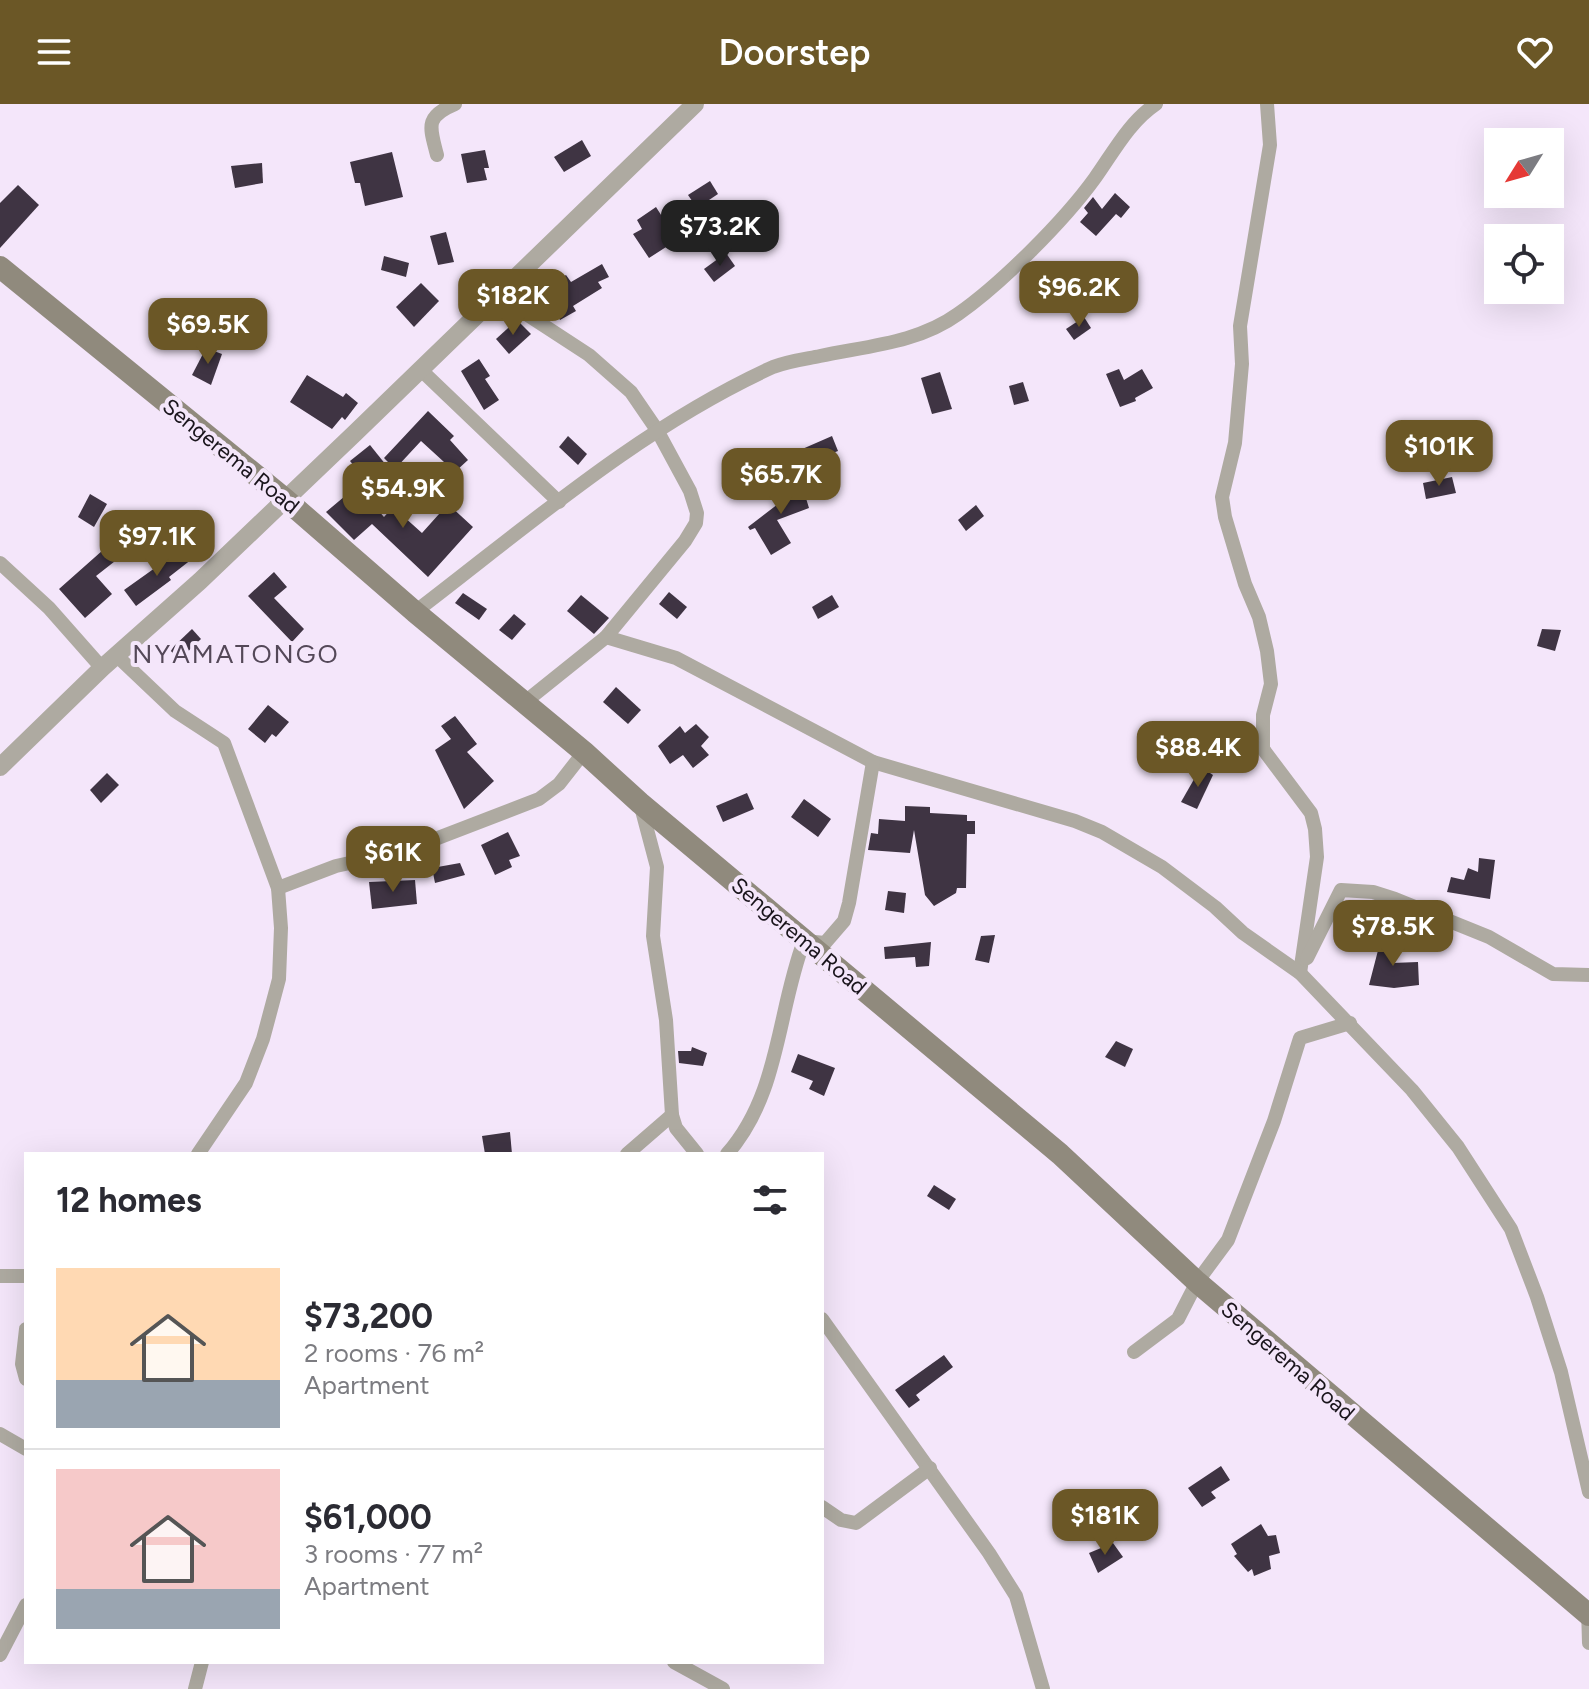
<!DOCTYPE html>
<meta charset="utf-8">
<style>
body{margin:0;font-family:Figtree,sans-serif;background:#f2f2f3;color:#2b2b33;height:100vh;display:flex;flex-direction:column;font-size:30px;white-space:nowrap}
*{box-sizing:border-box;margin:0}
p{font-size:26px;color:#7c7c81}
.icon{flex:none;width:44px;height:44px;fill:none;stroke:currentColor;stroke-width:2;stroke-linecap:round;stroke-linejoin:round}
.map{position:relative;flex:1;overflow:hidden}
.panel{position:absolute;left:24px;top:1048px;width:800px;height:512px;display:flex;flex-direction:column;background:#fff;border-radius:0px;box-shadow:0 8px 32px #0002}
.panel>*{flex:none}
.needle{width:52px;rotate:233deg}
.tools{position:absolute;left:1484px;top:24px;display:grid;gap:16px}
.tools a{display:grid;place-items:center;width:80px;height:80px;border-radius:0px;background:#fff;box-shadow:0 8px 32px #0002;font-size:40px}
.price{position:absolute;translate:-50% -68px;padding:0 18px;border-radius:16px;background:#6b5726;color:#fff;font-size:26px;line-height:52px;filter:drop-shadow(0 2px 4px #0008)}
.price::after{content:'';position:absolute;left:50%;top:48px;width:24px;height:18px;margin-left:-12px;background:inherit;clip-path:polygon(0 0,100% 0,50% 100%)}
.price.selected{background:#222;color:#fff}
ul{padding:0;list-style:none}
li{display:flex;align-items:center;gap:24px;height:200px;padding:0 32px}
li+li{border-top:2px solid #e1e1e2}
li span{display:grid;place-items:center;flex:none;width:224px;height:160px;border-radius:0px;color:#555}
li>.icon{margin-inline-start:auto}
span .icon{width:96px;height:96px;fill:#fffc;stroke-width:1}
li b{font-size:34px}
h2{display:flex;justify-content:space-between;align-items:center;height:96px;padding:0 32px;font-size:34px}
header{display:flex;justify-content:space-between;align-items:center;height:104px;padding:0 32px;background:#6b5726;color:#fff;font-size:36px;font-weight:600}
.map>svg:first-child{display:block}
.building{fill:#3f3443}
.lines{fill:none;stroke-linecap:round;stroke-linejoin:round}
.minor{stroke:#aeaaa1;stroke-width:14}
.tertiary{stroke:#aeaaa1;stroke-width:18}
.secondary{stroke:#908a7d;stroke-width:22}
.labels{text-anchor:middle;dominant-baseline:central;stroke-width:8;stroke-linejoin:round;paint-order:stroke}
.street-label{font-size:22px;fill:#19141b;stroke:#f4e6fa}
.quarter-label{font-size:26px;letter-spacing:2px;fill:#544858;stroke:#f4e6fa}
</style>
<header><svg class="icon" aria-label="menu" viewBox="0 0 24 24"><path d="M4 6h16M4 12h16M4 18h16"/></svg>Doorstep<svg class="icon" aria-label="heart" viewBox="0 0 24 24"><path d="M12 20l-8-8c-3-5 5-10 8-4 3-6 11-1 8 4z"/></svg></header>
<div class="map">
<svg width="1589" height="1585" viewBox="0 0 1589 1585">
<rect width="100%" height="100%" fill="#f4e6fa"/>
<g class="building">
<path d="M 582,36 L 591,52 L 564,68 L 554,53 Z"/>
<path d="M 485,46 L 489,64 L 484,64 L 487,76 L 467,79 L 461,50 Z"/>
<path d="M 392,48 L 403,93 L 365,102 L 360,79 L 355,79 L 350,58 Z"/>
<path d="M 262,59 L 263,79 L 235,84 L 231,62 Z"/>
<path d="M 710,77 L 718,90 L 697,104 L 688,91 Z"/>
<path d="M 18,81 L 39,101 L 0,144 L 0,99 Z"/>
<path d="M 1115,89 L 1130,103 L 1121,114 L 1116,110 L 1096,132 L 1080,118 L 1088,109 L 1084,104 L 1093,93 L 1102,105 Z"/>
<path d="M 656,103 L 677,136 L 649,154 L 633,130 L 642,125 L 637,116 Z"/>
<path d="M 446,128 L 454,158 L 438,161 L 430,132 Z"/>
<path d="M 726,149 L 735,162 L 714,178 L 704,165 Z"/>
<path d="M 384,152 L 409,159 L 406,173 L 381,166 Z"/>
<path d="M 602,160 L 609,173 L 598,178 L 602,184 L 573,202 L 576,207 L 560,216 L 542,186 L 566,171 L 571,178 Z"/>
<path d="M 421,179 L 439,197 L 414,223 L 396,203 Z"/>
<path d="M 1084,213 L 1091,224 L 1074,236 L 1066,225 Z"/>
<path d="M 517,216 L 531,230 L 509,250 L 496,235 Z"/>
<path d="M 206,244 L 222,250 L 211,281 L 192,271 Z"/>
<path d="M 479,255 L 490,272 L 485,275 L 499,296 L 484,306 L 461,267 Z"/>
<path d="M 1119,265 L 1124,276 L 1142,265 L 1153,284 L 1135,294 L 1136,297 L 1120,303 L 1106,270 Z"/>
<path d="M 940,268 L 952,305 L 932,310 L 921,274 Z"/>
<path d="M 307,271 L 343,293 L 346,289 L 358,299 L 345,316 L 342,313 L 332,325 L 290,298 Z"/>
<path d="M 1023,278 L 1029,297 L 1014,301 L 1009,282 Z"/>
<path d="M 428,307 L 454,332 L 450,336 L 468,356 L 434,387 L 424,376 L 444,358 L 421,337 L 395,365 L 384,354 Z"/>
<path d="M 568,332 L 587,350 L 578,361 L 559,343 Z"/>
<path d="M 832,332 L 838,347 L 822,353 L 826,360 L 810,367 L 800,346 Z"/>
<path d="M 370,341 L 386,361 L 366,377 L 350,357 Z"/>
<path d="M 1452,373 L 1456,389 L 1426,395 L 1423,379 Z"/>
<path d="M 804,376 L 809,390 L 805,391 L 809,404 L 777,416 L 791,439 L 771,451 L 755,424 L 750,426 L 748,423 L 778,400 L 775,395 L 780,384 Z"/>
<path d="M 357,382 L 384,413 L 393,403 L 422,429 L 448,400 L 473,423 L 428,473 L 372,420 L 354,436 L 326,408 Z"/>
<path d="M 90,390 L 107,400 L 94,423 L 78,413 Z"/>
<path d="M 976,401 L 984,412 L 966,427 L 958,416 Z"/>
<path d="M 133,415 L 147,432 L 96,472 L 112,490 L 85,514 L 59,485 L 103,446 L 100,441 Z"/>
<path d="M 183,444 L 192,455 L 169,473 L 171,476 L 136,502 L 124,486 Z"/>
<path d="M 274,468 L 287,483 L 274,494 L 304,525 L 292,538 L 248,492 Z"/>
<path d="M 669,488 L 687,503 L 677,515 L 659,500 Z"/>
<path d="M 463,489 L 487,505 L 479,516 L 455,499 Z"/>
<path d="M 581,491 L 609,514 L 594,530 L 567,507 Z"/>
<path d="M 832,491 L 839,503 L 818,515 L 812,503 Z"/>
<path d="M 514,510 L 526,520 L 512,536 L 499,526 Z"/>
<path d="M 192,525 L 201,535 L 179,556 L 170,546 Z"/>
<path d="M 1542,525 L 1561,526 L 1555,547 L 1537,542 Z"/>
<path d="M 616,583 L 641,606 L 628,620 L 603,598 Z"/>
<path d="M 268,601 L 289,618 L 276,633 L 272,630 L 265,639 L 248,625 Z"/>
<path d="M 455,612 L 477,640 L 467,648 L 494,677 L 464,705 L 435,646 L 451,635 L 441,622 Z"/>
<path d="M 696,620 L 709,633 L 701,642 L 709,651 L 693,664 L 683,651 L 670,660 L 658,642 L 680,622 L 685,629 Z"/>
<path d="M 1201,663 L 1213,671 L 1197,705 L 1181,698 Z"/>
<path d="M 107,669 L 119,681 L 101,699 L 90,686 Z"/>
<path d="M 747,689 L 754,705 L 723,718 L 716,702 Z"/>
<path d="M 804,695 L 831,715 L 818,733 L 791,713 Z"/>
<path d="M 905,702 L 930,703 L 930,709 L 967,711 L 967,717 L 975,717 L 975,730 L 967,730 L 966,784 L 957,784 L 956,789 L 934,802 L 925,791 L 914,726 L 910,749 L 868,746 L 871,729 L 878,730 L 879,715 L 905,717 Z"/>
<path d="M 508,728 L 520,752 L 509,756 L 512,763 L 495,771 L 481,741 Z"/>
<path d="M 1479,754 L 1495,756 L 1490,795 L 1447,788 L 1451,773 L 1464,776 L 1468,764 L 1478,768 Z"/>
<path d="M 460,759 L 465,771 L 435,779 L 432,764 Z"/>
<path d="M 415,776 L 417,800 L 372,805 L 369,778 Z"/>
<path d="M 888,787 L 906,789 L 904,809 L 885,806 Z"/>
<path d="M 995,831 L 989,859 L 975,856 L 981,832 Z"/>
<path d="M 1382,831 L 1399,837 L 1392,859 L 1418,858 L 1419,881 L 1394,884 L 1369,881 Z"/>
<path d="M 931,838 L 929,862 L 916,863 L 915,853 L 885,855 L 884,843 Z"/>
<path d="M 1116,937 L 1133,945 L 1125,963 L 1105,953 Z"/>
<path d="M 692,943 L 707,949 L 703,962 L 679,959 L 678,947 L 691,947 Z"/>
<path d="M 798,950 L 835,964 L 824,992 L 809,985 L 813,977 L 791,968 Z"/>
<path d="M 510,1028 L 512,1050 L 485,1050 L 482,1032 Z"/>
<path d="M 934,1081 L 956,1095 L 949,1106 L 927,1092 Z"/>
<path d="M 944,1251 L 953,1263 L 916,1291 L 920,1296 L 909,1304 L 895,1286 Z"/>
<path d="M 1221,1362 L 1230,1376 L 1211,1388 L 1216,1394 L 1202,1403 L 1188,1384 Z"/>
<path d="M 1261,1420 L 1268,1432 L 1276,1431 L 1280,1449 L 1269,1452 L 1271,1465 L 1254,1472 L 1252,1465 L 1248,1468 L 1234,1452 L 1237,1450 L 1231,1440 Z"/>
<path d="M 1113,1439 L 1123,1453 L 1098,1469 L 1089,1449 Z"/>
</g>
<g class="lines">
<g class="minor">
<path d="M 1267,0 L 1270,41 L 1240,222 L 1242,260 L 1235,339 L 1222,393 L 1225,413 L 1245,480 L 1259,513 L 1267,547 L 1271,580 L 1263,611 L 1263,645 L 1311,709 L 1315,725 L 1317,753 L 1300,869"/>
<path d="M 437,51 C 430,23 424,13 455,0"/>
<path d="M 497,191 L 589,251 L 631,288 L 657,326 L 690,387 L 697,409 L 696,419 L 685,437 L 606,533 L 525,598"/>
<path d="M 421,266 L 559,398"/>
<path d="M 0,459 L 49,504 L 102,564"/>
<path d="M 415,508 C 529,421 641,323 773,263 C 788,257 805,255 820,252 C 867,242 918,239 958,210 C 1001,180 1064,117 1095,74 C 1113,49 1129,18 1156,0"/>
<path d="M 606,533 L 676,554 L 873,658 L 1075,717 L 1102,728 L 1162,763 L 1215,803 L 1243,829 L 1300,869 L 1412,986 L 1458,1043 L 1511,1125 L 1537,1193 L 1561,1268 L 1589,1388"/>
<path d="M 117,552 L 175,607 L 224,639 L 278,784 L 281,824 L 279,875 L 263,935 L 246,979 L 198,1050"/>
<path d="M 640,699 L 657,763 L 653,832 L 666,916 L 672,1011 L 676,1024 L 697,1050"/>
<path d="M 278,784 L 336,762 L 404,747 L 539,695 L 559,680 L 584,648"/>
<path d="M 1307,854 L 1341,786 L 1373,788 L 1395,795 L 1489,833 L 1553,870 L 1589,871"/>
<path d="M 627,1050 L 672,1011"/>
<path d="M 727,1050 C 780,990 777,908 804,837 L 825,839 L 844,817 L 849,799 L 873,658"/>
<path d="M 0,1172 L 26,1172"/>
<path d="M 822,1215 L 989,1449 L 1016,1492 L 1043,1585"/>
<path d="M 26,1225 L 22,1260 L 26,1275"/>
<path d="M 1134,1248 L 1178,1215 L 1197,1178 L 1228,1136 L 1274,1017 L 1300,934 L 1350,919"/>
<path d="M 0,1330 L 26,1345"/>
<path d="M 822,1403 L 841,1416 L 856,1419 L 930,1364"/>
<path d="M 1588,1504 L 1589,1539"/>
<path d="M 0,1551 L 26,1501"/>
<path d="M 674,1558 L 723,1585"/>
<path d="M 195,1585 L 202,1558"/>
</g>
<path class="tertiary" d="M 0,663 L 102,564 L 200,477 L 355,329 L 695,0"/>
<path class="secondary" d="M 0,163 L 285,395 L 415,508 L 584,648 L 640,699 L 1060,1050 L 1197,1178 L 1589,1511"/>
</g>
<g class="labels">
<g class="street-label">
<text transform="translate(231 352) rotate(39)">Sengerema Road</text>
<text transform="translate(799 832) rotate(40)">Sengerema Road</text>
<text transform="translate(1288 1257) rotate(41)">Sengerema Road</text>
</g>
<g class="quarter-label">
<text x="236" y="550">NYAMATONGO</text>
</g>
</g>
</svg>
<div class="tools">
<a><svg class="needle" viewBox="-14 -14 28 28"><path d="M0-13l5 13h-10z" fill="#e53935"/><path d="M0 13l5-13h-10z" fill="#7c7c81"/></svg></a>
<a><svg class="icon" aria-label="locate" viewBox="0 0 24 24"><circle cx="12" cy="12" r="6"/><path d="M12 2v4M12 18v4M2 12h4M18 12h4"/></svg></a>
</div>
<b class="price selected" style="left:720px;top:164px">$73.2K</b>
<b class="price" style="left:1079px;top:225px">$96.2K</b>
<b class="price" style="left:513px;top:233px">$182K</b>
<b class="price" style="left:208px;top:262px">$69.5K</b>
<b class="price" style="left:1439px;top:384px">$101K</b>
<b class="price" style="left:781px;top:412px">$65.7K</b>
<b class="price" style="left:403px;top:426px">$54.9K</b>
<b class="price" style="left:157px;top:474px">$97.1K</b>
<b class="price" style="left:1198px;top:685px">$88.4K</b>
<b class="price" style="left:393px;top:790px">$61K</b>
<b class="price" style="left:1393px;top:864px">$78.5K</b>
<b class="price" style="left:1105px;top:1453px">$181K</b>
<section class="panel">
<h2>12 homes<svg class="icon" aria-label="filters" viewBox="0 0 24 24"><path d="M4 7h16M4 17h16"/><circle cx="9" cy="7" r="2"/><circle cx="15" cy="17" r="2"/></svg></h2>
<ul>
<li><span style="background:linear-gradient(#ffd9b3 70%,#9aa5b1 0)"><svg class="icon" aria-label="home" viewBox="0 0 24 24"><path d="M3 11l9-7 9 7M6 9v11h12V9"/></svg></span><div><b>$73,200</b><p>2 rooms · 76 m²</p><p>Apartment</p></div></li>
<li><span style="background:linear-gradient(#f6c9c9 75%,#9aa5b1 0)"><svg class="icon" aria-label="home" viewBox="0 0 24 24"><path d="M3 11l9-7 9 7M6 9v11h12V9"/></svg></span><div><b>$61,000</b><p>3 rooms · 77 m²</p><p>Apartment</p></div></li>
</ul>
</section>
</div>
